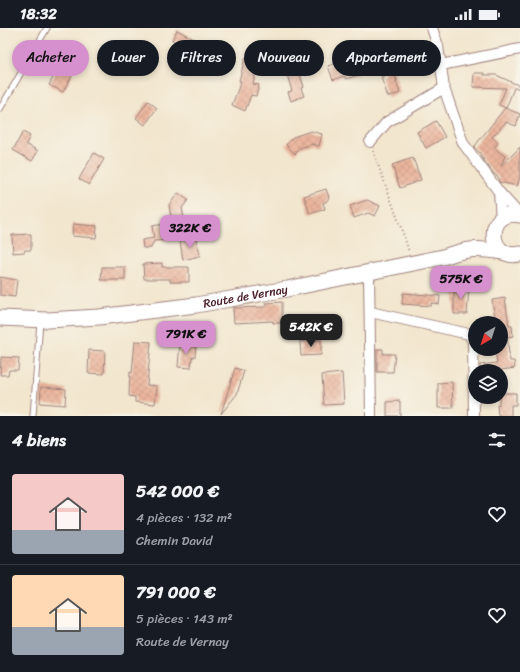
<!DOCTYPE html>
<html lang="fr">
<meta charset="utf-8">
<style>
body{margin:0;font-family:Sriracha,sans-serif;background:#242831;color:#f1f3f6;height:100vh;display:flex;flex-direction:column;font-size:15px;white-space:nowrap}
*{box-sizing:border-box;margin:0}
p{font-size:13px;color:#9ea1a6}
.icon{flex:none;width:22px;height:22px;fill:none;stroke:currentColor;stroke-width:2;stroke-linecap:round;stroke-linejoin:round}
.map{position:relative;height:388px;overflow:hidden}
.details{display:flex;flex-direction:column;background:#171b24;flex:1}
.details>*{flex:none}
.hud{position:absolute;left:12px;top:12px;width:496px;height:36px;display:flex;gap:8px}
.needle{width:26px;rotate:219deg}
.buttons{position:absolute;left:468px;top:288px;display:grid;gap:8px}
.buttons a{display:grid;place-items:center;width:40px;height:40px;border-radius:50%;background:#171b24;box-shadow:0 2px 6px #0003;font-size:20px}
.price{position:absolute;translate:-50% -34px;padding:0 9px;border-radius:8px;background:#d690ce;color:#111;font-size:13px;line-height:26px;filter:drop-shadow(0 1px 2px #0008)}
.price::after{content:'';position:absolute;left:50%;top:24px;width:12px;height:9px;margin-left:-6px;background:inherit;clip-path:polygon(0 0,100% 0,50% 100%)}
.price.selected{background:#222;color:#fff}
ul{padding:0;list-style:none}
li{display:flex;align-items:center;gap:12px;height:100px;padding:0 12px}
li+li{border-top:1px solid #363941}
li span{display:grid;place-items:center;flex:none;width:112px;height:80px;border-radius:4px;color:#555}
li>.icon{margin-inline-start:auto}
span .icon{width:48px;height:48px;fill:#fffc;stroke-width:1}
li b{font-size:17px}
h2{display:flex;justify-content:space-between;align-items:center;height:48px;padding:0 12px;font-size:17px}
.tag{padding:0 14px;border-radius:18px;background:#171b24;box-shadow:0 2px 6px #0003;font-size:14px;line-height:36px}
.tag.selected{background:#d690ce;color:#111}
.status{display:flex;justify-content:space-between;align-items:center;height:28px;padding:0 20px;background:#171b24;direction:ltr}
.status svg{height:11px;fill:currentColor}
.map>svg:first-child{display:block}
.building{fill:url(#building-cross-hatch)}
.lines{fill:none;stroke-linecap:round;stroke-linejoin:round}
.lane-casing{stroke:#9e827c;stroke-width:7}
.street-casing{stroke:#9e827c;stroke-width:12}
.secondary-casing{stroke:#9e827c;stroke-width:17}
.path{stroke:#9e827c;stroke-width:2;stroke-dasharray:1 3;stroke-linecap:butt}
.lane{stroke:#fff;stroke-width:5}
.street{stroke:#fff;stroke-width:10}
.secondary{stroke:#fff;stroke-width:15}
.labels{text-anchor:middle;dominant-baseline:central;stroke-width:4;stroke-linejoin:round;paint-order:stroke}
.street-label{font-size:12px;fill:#4a1f2b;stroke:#f7f3e8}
</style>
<div class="status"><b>18:32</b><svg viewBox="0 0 49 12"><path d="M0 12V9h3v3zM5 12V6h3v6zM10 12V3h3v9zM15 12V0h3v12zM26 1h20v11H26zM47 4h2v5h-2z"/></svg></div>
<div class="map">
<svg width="520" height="388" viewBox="0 0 520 388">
<defs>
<pattern id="building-cross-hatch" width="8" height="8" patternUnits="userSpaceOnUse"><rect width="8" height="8" fill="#ebb59d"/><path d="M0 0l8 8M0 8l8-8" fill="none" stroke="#cb9b87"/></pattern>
</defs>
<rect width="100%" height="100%" fill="#f7f3e8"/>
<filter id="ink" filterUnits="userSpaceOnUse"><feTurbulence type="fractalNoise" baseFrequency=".025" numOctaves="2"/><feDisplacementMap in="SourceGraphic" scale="8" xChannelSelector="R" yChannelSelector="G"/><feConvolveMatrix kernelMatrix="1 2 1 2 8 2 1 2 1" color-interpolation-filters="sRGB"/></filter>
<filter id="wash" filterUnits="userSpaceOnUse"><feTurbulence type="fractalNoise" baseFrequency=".012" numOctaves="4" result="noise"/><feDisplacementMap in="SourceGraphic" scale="16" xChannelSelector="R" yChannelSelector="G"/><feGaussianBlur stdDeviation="0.9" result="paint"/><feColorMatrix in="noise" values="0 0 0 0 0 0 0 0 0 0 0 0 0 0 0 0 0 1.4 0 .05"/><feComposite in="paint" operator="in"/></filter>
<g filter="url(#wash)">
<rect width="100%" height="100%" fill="#f2e6ce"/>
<g id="blocks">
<g class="building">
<path d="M 177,2 L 196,12 L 193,16 L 198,19 L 191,32 L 185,29 L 183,34 L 175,29 L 179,22 L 175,19 L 178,15 L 172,12 Z"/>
<path d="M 245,30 L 258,33 L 253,56 L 259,57 L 256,68 L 251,67 L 245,83 L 232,77 L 241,53 L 239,53 Z"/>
<path d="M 352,30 L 358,47 L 346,51 L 344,48 L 333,52 L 328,38 Z"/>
<path d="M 393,35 L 396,44 L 394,45 L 397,53 L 396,53 L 400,65 L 388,69 L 382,52 L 381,49 L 384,48 L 381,39 Z"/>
<path d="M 297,37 L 304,59 L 301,60 L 304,68 L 291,73 L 288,64 L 292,63 L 285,40 Z"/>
<path d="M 59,38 L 73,46 L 63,64 L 49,57 Z"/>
<path d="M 474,45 L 484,45 L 484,47 L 496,47 L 520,58 L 520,60 L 514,60 L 506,80 L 499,77 L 506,60 L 473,59 Z"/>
<path d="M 148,73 L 157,80 L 145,97 L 136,90 Z"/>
<path d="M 505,80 L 520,86 L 516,98 L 506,94 L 492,109 L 498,115 L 494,120 L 505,128 L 501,138 L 520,119 L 520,148 L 517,158 L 499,154 L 499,150 L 494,146 L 481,128 L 480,125 L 474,119 Z"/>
<path d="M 436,93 L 445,109 L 426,120 L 417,104 Z"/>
<path d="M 311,103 L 322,106 L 319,118 L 312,116 L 300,120 L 295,126 L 286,117 L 293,109 Z"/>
<path d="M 23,104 L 30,108 L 26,116 L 38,123 L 32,133 L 13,122 Z"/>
<path d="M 94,125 L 104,131 L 89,157 L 79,151 Z"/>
<path d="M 413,130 L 421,152 L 400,160 L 392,137 Z"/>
<path d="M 326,161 L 329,169 L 327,173 L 323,175 L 325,181 L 310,186 L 304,168 Z"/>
<path d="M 178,165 L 188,172 L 182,180 L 185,196 L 179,197 L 180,211 L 154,213 L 151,220 L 143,220 L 142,212 L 154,210 L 152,198 L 172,195 L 169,177 Z"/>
<path d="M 367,172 L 380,178 L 375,188 L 368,185 L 354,190 L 350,178 Z"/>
<path d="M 73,196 L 97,198 L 96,210 L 72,208 Z"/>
<path d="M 31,206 L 31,222 L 25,222 L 24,224 L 13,225 L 12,207 Z"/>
<path d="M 196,210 L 200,228 L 183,232 L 180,213 Z"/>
<path d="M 162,235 L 162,239 L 189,239 L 189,254 L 170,254 L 170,251 L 144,251 L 143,236 Z"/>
<path d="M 102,239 L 125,239 L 125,252 L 101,252 Z"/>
<path d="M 0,249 L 17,252 L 15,269 L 0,267 Z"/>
<path d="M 454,259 L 469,260 L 467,286 L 454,286 Z"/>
<path d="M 403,265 L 440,268 L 439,276 L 431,275 L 431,278 L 402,276 Z"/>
<path d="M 505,270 L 509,298 L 512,298 L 513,308 L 507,309 L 510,333 L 514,333 L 515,340 L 495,343 L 480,343 L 480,337 L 497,335 L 495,321 L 501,321 L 501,295 L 496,295 L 492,272 Z"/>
<path d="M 282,274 L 282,289 L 280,295 L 273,295 L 273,293 L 234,295 L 233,280 L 266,279 L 266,275 Z"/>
<path d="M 321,312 L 321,327 L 301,328 L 300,313 Z"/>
<path d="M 135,313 L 151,314 L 147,357 L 157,358 L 155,376 L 135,374 L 135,369 L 129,368 L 130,344 L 132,345 Z"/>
<path d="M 180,314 L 196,316 L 195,329 L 192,329 L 191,340 L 178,339 Z"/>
<path d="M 377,321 L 383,321 L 383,326 L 395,326 L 393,344 L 377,344 Z"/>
<path d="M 89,322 L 105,323 L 104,346 L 88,345 Z"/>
<path d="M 1,329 L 19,330 L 18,342 L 9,342 L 8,347 L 0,347 Z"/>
<path d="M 235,340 L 244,343 L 237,366 L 221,386 Z"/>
<path d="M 342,345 L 344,376 L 324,377 L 322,347 Z"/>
<path d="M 452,354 L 453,380 L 438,380 L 438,355 Z"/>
<path d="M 41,359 L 66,361 L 65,377 L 40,375 Z"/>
<path d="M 501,365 L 516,365 L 516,377 L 511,377 L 511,388 L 498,388 L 497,377 L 499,377 L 499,369 L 501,369 Z"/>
<path d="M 400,373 L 400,388 L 387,388 L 387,374 Z"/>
</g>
</g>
</g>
<g filter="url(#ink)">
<use href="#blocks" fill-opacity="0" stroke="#9e827c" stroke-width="1"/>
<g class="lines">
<g class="lane-casing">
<g id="lane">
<path d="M 0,81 L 47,0"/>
<path d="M 33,388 L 40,293"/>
</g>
</g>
<g class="street-casing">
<g id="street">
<path d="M 432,0 L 438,18 L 444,60 L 463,115 L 499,164 L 519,186"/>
<path d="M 441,37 L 520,21"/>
<path d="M 370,114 L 387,94 L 444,60"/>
<path d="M 499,164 L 501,191"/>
<path d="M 369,244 L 371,388"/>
<path d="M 370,284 L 469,306 L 473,313 L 474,388"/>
</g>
</g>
<g class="secondary-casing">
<g id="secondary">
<path d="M 520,187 C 486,179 485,233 520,226"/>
<path id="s1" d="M 0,290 L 47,292 L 99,289 L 196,277 L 287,261 L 443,229 C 468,220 477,220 503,224"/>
</g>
</g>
<path class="path" d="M 373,123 L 404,208 L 409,224"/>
<use href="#lane" class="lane"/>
<use href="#street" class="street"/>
<use href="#secondary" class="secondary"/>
</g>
</g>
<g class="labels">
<g class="street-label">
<text stroke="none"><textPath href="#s1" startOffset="247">Route de Vernay</textPath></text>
</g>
</g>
</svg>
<div class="buttons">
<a><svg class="needle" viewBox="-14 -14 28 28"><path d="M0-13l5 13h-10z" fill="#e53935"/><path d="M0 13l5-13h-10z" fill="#9ea1a6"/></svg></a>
<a><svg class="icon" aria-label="layers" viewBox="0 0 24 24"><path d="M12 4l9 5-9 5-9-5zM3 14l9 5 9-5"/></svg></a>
</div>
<b class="price" style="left:190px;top:221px">322K €</b>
<b class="price" style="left:461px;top:272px">575K €</b>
<b class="price selected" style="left:311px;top:320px">542K €</b>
<b class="price" style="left:186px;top:327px">791K €</b>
<div class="hud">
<a class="tag selected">Acheter</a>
<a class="tag">Louer</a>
<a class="tag">Filtres</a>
<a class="tag">Nouveau</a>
<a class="tag">Appartement</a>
</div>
</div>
<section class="details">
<h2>4 biens<svg class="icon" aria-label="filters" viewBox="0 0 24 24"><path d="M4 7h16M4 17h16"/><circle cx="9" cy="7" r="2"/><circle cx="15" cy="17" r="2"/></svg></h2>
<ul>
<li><span style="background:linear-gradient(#f6c9c9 70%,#9aa5b1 0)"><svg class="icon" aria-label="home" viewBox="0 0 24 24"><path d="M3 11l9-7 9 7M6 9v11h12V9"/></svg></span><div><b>542 000 €</b><p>4 pièces · 132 m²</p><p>Chemin David</p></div><svg class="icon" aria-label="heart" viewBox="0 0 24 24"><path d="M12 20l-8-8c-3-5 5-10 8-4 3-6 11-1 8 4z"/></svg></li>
<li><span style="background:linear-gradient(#ffd9b3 65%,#9aa5b1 0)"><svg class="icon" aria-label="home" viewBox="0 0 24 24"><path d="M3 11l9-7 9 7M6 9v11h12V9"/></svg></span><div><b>791 000 €</b><p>5 pièces · 143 m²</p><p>Route de Vernay</p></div><svg class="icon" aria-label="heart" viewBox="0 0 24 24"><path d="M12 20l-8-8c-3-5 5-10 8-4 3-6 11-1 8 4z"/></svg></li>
</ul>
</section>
